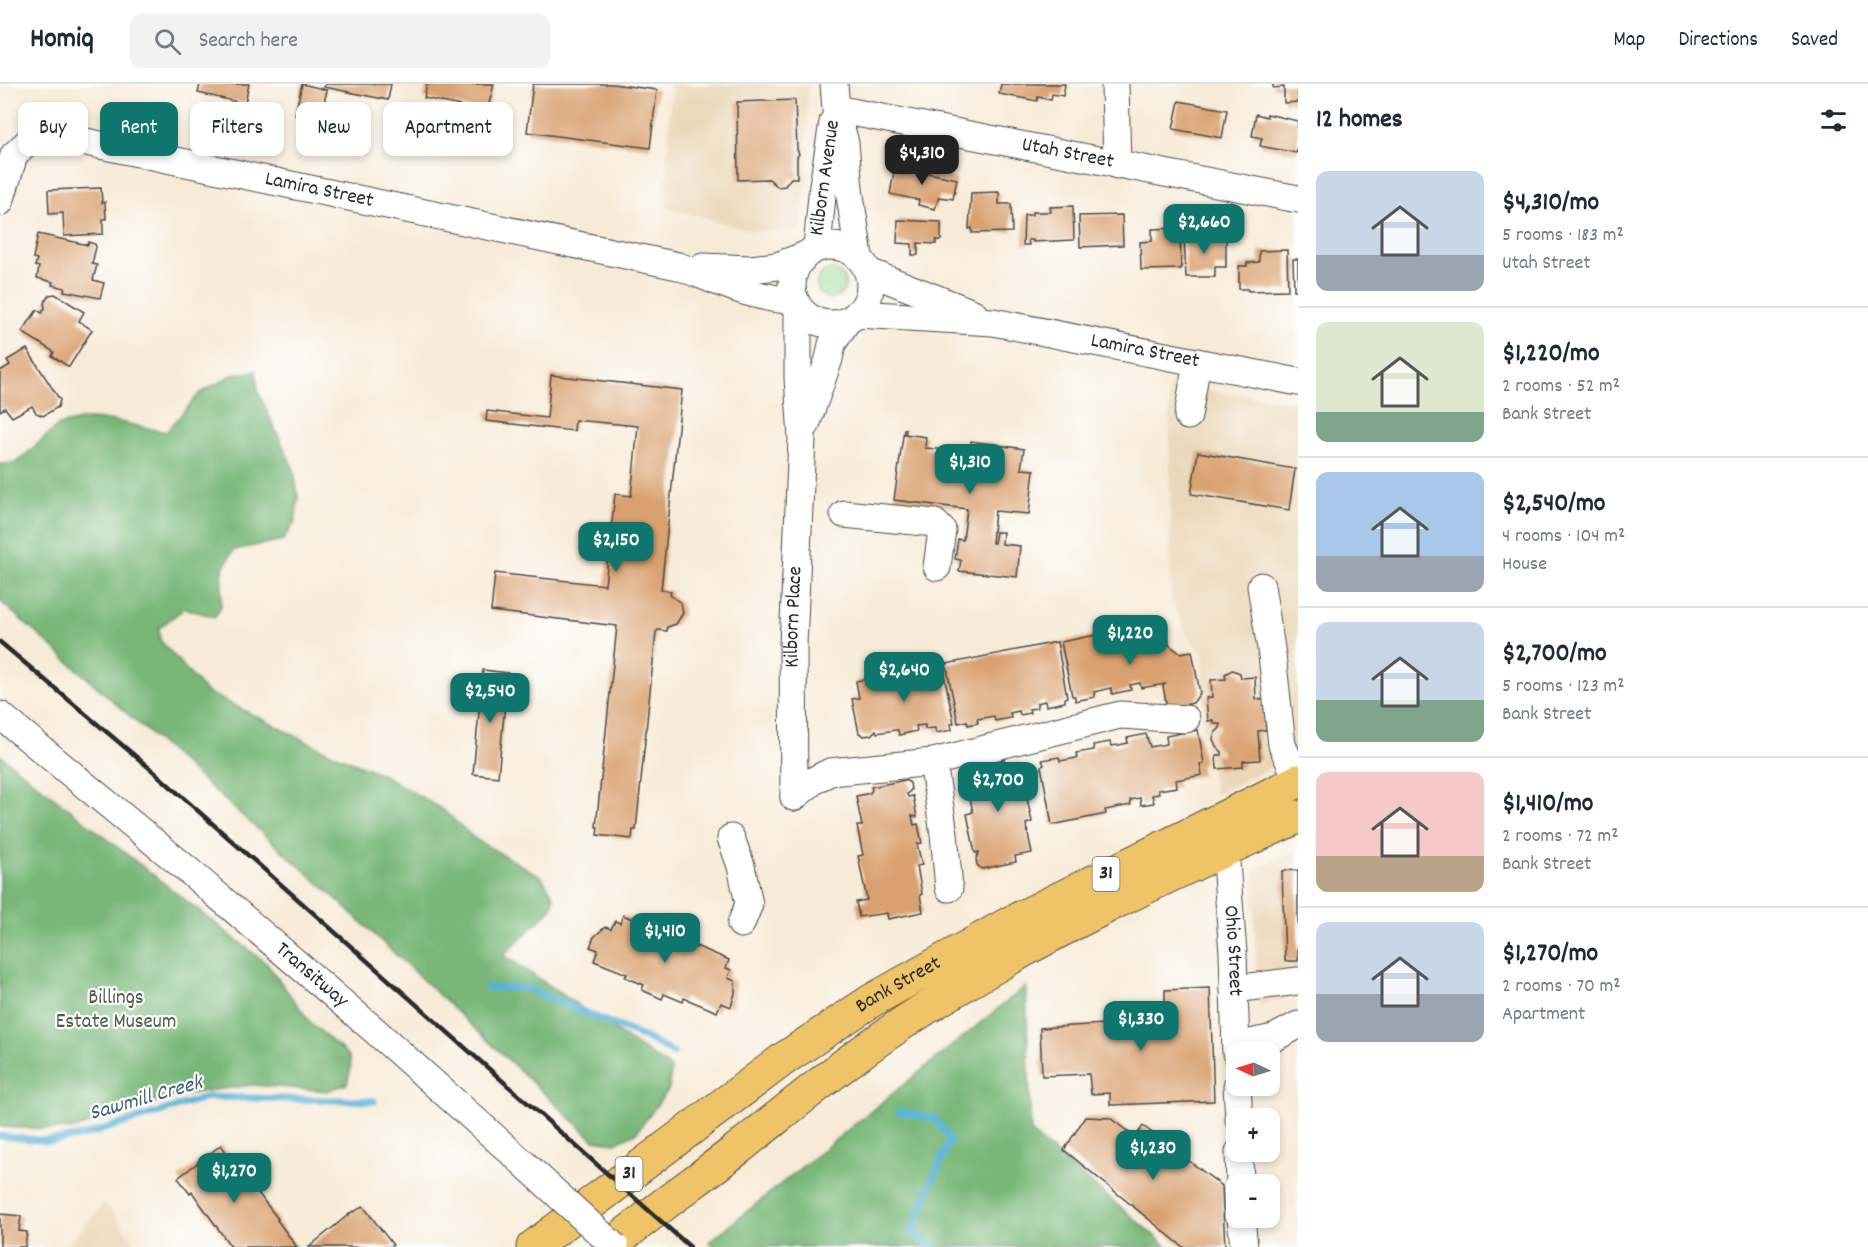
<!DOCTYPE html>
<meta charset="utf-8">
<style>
body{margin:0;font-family:Dekko,sans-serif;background:#f2f2f3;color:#1f2937;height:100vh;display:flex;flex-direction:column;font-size:22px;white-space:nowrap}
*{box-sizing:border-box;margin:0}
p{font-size:20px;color:#747a83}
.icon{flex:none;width:33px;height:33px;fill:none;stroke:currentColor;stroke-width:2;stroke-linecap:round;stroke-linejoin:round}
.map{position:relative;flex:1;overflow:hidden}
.panel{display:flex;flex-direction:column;background:#fff;width:570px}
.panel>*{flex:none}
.guide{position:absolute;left:18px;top:18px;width:570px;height:54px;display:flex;gap:12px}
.needle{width:39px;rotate:274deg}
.tools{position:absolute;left:1226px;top:958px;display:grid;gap:12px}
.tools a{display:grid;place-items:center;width:54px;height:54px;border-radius:12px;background:#fff;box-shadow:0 3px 9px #0003;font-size:30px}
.price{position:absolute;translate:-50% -51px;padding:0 14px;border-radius:12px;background:#0f766e;color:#fff;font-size:20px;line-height:39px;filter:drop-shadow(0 2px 3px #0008)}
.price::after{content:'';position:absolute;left:50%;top:36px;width:18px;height:14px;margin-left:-9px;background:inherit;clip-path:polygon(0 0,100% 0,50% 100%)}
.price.on{background:#222;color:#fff}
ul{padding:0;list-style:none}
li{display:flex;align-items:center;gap:18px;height:150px;padding:0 18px}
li+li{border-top:2px solid #e0e1e3}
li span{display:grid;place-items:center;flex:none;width:168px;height:120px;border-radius:12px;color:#555}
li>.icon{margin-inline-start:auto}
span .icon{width:72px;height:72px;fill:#fffc;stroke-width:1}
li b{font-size:26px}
h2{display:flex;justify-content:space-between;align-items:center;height:72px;padding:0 18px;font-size:26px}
.chip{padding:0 21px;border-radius:12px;background:#fff;box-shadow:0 3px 9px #0003;font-size:21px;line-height:54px}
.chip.on{background:#0f766e;color:#fff}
header{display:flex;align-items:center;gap:36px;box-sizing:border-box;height:84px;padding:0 30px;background:#fff;border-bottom:2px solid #e0e1e3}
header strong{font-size:28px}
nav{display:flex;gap:33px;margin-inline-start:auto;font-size:21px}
.search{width:420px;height:54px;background:#f2f2f3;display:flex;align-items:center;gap:15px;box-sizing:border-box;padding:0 21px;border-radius:12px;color:#747a83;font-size:22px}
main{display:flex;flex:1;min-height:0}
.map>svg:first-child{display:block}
.built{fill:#ebd8ba}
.green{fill:#96d68d;stroke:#60805c;stroke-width:1.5}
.forest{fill:#78b778;stroke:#527152;stroke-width:1.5}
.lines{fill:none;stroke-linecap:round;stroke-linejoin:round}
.stream{stroke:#59b2d7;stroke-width:7}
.building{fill:#d9a170}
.minor-casing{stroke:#4a4845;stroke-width:29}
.major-casing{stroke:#4a4845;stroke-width:35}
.minor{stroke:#fff;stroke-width:27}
.major{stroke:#efc469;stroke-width:33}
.rail{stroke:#2b2b2b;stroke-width:4.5}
.minor-bridge-casing{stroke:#4a4845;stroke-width:29;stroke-linecap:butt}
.minor-bridge{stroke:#fff;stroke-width:27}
.labels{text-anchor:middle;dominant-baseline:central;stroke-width:4.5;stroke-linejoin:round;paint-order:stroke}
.shield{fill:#fff;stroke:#6b6b6b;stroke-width:1.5}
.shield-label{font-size:20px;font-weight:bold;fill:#2b2b2b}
.street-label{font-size:21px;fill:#2b2b2b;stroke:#fff}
.park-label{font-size:21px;fill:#4b5e48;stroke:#fff}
.water-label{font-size:22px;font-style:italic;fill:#3d6170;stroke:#fff}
</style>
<header>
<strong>Homiq</strong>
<div class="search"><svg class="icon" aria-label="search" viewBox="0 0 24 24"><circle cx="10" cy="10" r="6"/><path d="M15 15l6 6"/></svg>Search here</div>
<nav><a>Map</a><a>Directions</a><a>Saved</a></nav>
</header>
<main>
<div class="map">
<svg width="1298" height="1163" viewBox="0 0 1298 1163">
<rect width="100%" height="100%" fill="#fff"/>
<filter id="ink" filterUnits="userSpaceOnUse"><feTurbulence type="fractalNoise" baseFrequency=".0167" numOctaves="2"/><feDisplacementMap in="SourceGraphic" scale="12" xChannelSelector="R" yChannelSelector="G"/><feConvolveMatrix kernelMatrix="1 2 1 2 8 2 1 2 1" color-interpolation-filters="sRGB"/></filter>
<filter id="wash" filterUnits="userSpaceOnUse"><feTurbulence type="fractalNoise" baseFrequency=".008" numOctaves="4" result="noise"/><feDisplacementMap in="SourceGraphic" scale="24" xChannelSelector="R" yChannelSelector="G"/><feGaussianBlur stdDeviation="1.35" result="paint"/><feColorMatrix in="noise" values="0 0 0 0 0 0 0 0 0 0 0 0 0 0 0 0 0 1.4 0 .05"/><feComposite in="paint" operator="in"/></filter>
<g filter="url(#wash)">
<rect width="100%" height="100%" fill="#f7ebd7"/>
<g class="built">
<path d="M 671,0 L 799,0 L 808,2 L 806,98 L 800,146 L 753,147 L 665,123 Z"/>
<path d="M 1169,302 L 1298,318 L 1298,670 L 1215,711 L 1203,644 L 1203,570 L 1189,554 L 1171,516 Z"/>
<path d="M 1298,766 L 1298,911 L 1258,921 L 1252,786 Z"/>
<path d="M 105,1118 L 138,1163 L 66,1163 Z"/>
</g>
<circle class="green" cx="831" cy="200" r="14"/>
<g class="forest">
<path d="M 256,287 L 258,308 L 294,386 L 298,414 L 295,438 L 283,456 L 234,466 L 223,484 L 221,522 L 215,533 L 185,524 L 159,544 L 160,556 L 205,607 L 322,665 L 384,691 L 443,726 L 475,755 L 542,793 L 554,813 L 552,824 L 504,871 L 671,984 L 669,1005 L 636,1049 L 615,1059 L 594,1056 L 331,810 L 0,517 L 0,380 L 16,379 L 59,341 L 85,335 L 110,336 L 166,348 L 200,309 L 234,290 Z"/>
<path d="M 0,671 L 267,880 L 311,939 L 349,972 L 351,982 L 347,1000 L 327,1007 L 252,1001 L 177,1011 L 71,1046 L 0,1043 Z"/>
<path d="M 1026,902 L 1031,1049 L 1168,1163 L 716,1163 L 709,1158 Z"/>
</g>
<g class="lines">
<g class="stream">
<path d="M 488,904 L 526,904 L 646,954 L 673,969"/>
<path d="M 899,1028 L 936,1035 L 950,1056 L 930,1102 L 912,1148 L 932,1163"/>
<path d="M 0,1052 L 49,1057 L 83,1052 L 207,1013 L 374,1017"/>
</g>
</g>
<g id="blocks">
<g class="building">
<path d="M 200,0 L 249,0 L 245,19 L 242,19 L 198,9 Z"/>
<path d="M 302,0 L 327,6 L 320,36 L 295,31 Z"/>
<path d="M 325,0 L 391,0 L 388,16 L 324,3 Z"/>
<path d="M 427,0 L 494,0 L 487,28 L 424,14 Z"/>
<path d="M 533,0 L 612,0 L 657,6 L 650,64 L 527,48 Z"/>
<path d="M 1001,0 L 1065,0 L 1063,12 L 1052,10 L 1051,16 L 1038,13 L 1037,17 L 999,10 Z"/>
<path d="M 1273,0 L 1298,0 L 1298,18 L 1284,19 L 1284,3 L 1273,4 Z"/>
<path d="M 795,16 L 797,65 L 799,70 L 797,73 L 797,94 L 791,94 L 785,102 L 778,103 L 769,95 L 738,96 L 737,18 Z"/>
<path d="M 1179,17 L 1227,26 L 1222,54 L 1173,45 Z"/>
<path d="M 398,29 L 429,35 L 424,59 L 393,52 Z"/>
<path d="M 1256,30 L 1267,33 L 1267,30 L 1298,37 L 1298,65 L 1296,69 L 1260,62 L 1262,54 L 1252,52 Z"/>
<path d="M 895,82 L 957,95 L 953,115 L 939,113 L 935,125 L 918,121 L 919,116 L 890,110 Z"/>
<path d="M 101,104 L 102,119 L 105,118 L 106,135 L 103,135 L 103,150 L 64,152 L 63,129 L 49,130 L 48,106 Z"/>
<path d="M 999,108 L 999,120 L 1011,120 L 1012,148 L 972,149 L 972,144 L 969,145 L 971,109 Z"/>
<path d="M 1073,122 L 1074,156 L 1033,158 L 1033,156 L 1028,156 L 1029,161 L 1023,161 L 1024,131 L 1032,131 L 1032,128 L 1051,128 L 1050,123 Z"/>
<path d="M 1122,131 L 1123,161 L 1080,163 L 1079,132 Z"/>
<path d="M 898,136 L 941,138 L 941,156 L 936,156 L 936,160 L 918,159 L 918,171 L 912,171 L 912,160 L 897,159 Z"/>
<path d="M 1180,144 L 1181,185 L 1141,186 L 1140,158 L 1152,157 L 1152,145 Z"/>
<path d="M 1208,149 L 1208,154 L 1226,153 L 1226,183 L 1215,183 L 1215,193 L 1186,193 L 1184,150 Z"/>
<path d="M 38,150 L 88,161 L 88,158 L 95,160 L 96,163 L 92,180 L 97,181 L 93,196 L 104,199 L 100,214 L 64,207 L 65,204 L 52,201 L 53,198 L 37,194 L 39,183 L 35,182 L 37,175 L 33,174 Z"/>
<path d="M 1287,166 L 1288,206 L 1248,207 L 1248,205 L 1239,205 L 1239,182 L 1247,182 L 1247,179 L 1259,178 L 1259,167 Z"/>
<path d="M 1293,175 L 1298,175 L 1298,206 L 1294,206 Z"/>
<path d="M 55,210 L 84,228 L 79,237 L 92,246 L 69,283 L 52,272 L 54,268 L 22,248 L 37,226 L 42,229 L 45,224 L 44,219 L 49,211 Z"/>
<path d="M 27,265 L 60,316 L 58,323 L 43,332 L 36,329 L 32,322 L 12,333 L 5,324 L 0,327 L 0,287 L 10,281 L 7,276 Z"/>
<path d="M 551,291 L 682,306 L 661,506 L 671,507 L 670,511 L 681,519 L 683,529 L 676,540 L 667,543 L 667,547 L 658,546 L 656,548 L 636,746 L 633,746 L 632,755 L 597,751 L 598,743 L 596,743 L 617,542 L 491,527 L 495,489 L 605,501 L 615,410 L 631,412 L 638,342 L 575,336 L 574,347 L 486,337 L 487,327 L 547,334 Z"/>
<path d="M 904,345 L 906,345 L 905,350 L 926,353 L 925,364 L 970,368 L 971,357 L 1024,365 L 1021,385 L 1034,386 L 1029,430 L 995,427 L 992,459 L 994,459 L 996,448 L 1003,448 L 1002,460 L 1020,462 L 1017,493 L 959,487 L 961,476 L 955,475 L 958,455 L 963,456 L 967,425 L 894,416 Z"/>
<path d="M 1198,368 L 1295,385 L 1289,426 L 1191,410 Z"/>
<path d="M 1150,540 L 1153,559 L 1168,556 L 1169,561 L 1180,569 L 1192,567 L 1200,609 L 1193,619 L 1167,624 L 1163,602 L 1165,600 L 1141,604 L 1140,599 L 1130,601 L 1131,606 L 1112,610 L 1111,604 L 1094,608 L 1095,613 L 1075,617 L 1075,612 L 1072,612 L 1061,558 Z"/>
<path d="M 1057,558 L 1067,613 L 1065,614 L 1065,618 L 1046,622 L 1045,617 L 1037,619 L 1037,624 L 1029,625 L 1030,629 L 1020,631 L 1019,627 L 1010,629 L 1011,634 L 995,637 L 994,632 L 977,635 L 978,639 L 968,641 L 967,637 L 958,639 L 946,580 Z"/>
<path d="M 942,581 L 954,639 L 951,640 L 952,646 L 936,649 L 935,644 L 925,645 L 925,641 L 916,642 L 917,647 L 899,651 L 898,646 L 895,646 L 877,649 L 876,646 L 871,651 L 864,652 L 859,649 L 852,615 L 859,614 L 856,597 Z"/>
<path d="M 483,586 L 508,589 L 498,693 L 473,690 Z"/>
<path d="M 1232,586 L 1240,589 L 1241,594 L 1255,593 L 1256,615 L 1265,616 L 1266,646 L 1258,647 L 1260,676 L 1243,677 L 1243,683 L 1217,685 L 1216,671 L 1222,671 L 1222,668 L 1216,662 L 1213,655 L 1215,649 L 1220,644 L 1220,640 L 1214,640 L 1213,636 L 1208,637 L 1206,614 L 1212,613 L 1211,596 L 1226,595 L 1225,590 Z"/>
<path d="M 1198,646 L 1204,679 L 1200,680 L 1202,691 L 1176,696 L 1177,703 L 1158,706 L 1159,710 L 1152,711 L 1154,719 L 1141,721 L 1140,714 L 1130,716 L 1131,721 L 1105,726 L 1106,730 L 1052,741 L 1041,682 L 1044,681 L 1042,676 L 1059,673 L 1060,677 L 1077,674 L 1076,669 L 1094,666 L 1093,661 L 1110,658 L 1111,662 L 1119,661 L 1128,659 L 1127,654 L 1146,650 L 1150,663 L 1167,660 L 1166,652 Z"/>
<path d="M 1004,675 L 1006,681 L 1020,679 L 1032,738 L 1026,740 L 1032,769 L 1015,772 L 1016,778 L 982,785 L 977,781 L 976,775 L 979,768 L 975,769 L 967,730 L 973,728 L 967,701 L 973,700 L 966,695 L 965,686 L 968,682 Z"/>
<path d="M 905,696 L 910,699 L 911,706 L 907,710 L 908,713 L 913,712 L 917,733 L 912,732 L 914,741 L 918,740 L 922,759 L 917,760 L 922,781 L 917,782 L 922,810 L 920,811 L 923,828 L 888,835 L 887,829 L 859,833 L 856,818 L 867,816 L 858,772 L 863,771 L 857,742 L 862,742 L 856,712 L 870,709 L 872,706 L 871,703 Z"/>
<path d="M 1298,786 L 1298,877 L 1285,877 L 1282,787 Z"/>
<path d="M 623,831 L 686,858 L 685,859 L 696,864 L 696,862 L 729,876 L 726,884 L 731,886 L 728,894 L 735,897 L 735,909 L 731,923 L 721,919 L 717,928 L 684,914 L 683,918 L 664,910 L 662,915 L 642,906 L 644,901 L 625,893 L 627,890 L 594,877 L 598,866 L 590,863 L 594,853 L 605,843 L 611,845 L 615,837 L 620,839 Z"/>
<path d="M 1210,904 L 1214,1017 L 1110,1021 L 1110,1009 L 1091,1010 L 1089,990 L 1042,992 L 1040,944 L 1104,940 L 1104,932 L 1165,927 L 1165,906 Z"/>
<path d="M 1085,1033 L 1110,1034 L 1135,1053 L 1143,1042 L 1222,1102 L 1225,1163 L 1183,1163 L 1064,1066 Z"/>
<path d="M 221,1061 L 253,1106 L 255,1105 L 278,1135 L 277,1136 L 297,1163 L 231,1163 L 192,1108 L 190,1110 L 178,1094 Z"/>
<path d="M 363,1122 L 393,1161 L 390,1163 L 309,1163 L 353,1127 L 354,1128 Z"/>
<path d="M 0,1130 L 21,1132 L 19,1147 L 27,1148 L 25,1163 L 0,1163 Z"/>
</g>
</g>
</g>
<g filter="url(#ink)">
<use href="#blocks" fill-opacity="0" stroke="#4a4845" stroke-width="1.5"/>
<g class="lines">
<g class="minor-casing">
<g id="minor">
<path d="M 834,0 L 836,25 L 845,59 L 849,105 L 859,172"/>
<path d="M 1115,0 L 1117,81"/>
<path id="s1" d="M 836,25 L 1298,115"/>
<path id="s2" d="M 0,118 L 14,71 L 31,55 L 62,53 L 678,182 C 715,196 755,216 795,216"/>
<circle cx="831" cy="201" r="39"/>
<path d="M 817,163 L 823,102 L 833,38"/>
<path d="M 703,183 L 751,185 L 777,182 L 803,172"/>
<path d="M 869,188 L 973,229"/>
<path id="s3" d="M 857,230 L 993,238 L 1298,298"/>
<path d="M 1188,332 L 1197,278"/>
<path d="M 806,341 L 829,275 L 832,260 L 847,237"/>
<path d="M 844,430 L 935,439 L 942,446 L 937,483"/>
<path d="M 1261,502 L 1272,571 L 1282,661 L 1298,697"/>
<path id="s4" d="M 0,631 L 189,787 L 373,945 L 521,1077"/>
<path d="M 933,678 L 944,750 L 949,804"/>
<path id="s5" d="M 794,713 L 793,561 L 802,354 L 798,294 L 798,223"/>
<path d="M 794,713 L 816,695 L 830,688 L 933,678 L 1120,631 L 1186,635"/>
<path d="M 731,754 L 741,782 L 749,820 L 741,840"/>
<path id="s6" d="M 1225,765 L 1233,869 L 1236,969"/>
<path d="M 1234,905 L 1298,897"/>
<path d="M 1236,962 L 1274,954 L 1298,941"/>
<path d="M 1237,1002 L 1239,1035"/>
<path d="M 1239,1068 L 1240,1101"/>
<path d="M 1241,1134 L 1244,1163"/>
</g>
</g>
<g class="major-casing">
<g id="major">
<path id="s7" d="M 533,1163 L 785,974 L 871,917 L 1010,839 L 1298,697"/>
<path d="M 609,1163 C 650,1130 693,1099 735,1067 C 795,1020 855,969 920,928 C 1039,852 1169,790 1298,733"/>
</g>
</g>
<use href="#minor" class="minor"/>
<use href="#major" class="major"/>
<path class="rail" d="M 0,558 L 153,687 L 690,1163"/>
<g class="minor-bridge-casing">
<path id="minor-bridge" d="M 521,1077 L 615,1163"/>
</g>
<use href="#minor-bridge" class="minor-bridge"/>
</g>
</g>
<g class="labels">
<g class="shield">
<rect x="1092.5" y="773" width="27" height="34" rx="4.5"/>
<rect x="615.5" y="1073" width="27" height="34" rx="4.5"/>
</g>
<g class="shield-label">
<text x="1106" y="790">31</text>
<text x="629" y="1090">31</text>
</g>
<g class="street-label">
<text stroke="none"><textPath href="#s1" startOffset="236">Utah Street</textPath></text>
<text transform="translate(826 94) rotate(-82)">Kilborn Avenue</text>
<text stroke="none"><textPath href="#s2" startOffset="366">Lamira Street</textPath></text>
<text stroke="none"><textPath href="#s3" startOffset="291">Lamira Street</textPath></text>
<text stroke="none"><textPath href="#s5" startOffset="180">Kilborn Place</textPath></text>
<text stroke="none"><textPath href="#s6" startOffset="102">Ohio Street</textPath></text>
<text stroke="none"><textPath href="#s4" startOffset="406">Transitway</textPath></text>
<text stroke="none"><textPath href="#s7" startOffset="450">Bank Street</textPath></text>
</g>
<g class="park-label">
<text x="116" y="915">Billings<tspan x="116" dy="24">Estate Museum</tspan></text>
</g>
<g class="water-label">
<text transform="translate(146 1015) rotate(-16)">Sawmill Creek</text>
</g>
</g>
</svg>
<div class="tools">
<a><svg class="needle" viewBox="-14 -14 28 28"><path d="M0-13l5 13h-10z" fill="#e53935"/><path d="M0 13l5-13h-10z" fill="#747a83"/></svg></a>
<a>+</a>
<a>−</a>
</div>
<b class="price on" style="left:922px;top:102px">$4,310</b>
<b class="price" style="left:1204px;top:171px">$2,660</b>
<b class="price" style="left:970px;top:411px">$1,310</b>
<b class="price" style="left:616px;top:489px">$2,150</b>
<b class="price" style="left:1130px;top:582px">$1,220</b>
<b class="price" style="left:904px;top:619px">$2,640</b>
<b class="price" style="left:490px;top:640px">$2,540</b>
<b class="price" style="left:998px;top:729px">$2,700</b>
<b class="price" style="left:665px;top:880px">$1,410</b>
<b class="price" style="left:1141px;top:968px">$1,330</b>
<b class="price" style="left:1153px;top:1097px">$1,230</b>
<b class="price" style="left:234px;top:1120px">$1,270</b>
<div class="guide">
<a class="chip">Buy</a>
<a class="chip on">Rent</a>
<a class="chip">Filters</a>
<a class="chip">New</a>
<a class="chip">Apartment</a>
</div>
</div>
<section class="panel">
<h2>12 homes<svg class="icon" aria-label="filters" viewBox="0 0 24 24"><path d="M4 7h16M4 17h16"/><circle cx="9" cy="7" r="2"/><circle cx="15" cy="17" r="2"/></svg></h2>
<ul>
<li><span style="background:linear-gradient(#c9d6e8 70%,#9aa5b1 0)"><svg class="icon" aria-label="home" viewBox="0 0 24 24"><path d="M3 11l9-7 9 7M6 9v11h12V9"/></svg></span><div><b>$4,310/mo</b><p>5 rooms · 183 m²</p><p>Utah Street</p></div></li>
<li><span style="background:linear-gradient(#dfe7d0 75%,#7fa58c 0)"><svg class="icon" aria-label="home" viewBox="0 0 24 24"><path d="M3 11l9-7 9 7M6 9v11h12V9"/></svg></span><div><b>$1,220/mo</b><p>2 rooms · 52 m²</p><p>Bank Street</p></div></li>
<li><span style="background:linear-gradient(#a9c7e8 70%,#9aa5b1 0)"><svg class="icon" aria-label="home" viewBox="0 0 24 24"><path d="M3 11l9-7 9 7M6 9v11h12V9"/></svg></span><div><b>$2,540/mo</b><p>4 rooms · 104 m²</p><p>House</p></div></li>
<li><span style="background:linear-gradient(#c9d6e8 65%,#7fa58c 0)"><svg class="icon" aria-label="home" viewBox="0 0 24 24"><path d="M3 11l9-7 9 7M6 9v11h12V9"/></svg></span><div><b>$2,700/mo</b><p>5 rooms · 123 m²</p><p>Bank Street</p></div></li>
<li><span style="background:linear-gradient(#f6c9c9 70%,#b9a48a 0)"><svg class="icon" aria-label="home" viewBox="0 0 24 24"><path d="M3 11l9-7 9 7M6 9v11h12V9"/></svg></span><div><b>$1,410/mo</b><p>2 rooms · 72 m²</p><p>Bank Street</p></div></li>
<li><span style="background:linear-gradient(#c9d6e8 60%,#9aa5b1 0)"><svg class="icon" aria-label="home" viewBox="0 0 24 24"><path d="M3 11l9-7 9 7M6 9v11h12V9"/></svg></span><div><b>$1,270/mo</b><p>2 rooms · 70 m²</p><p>Apartment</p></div></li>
</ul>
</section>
</main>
